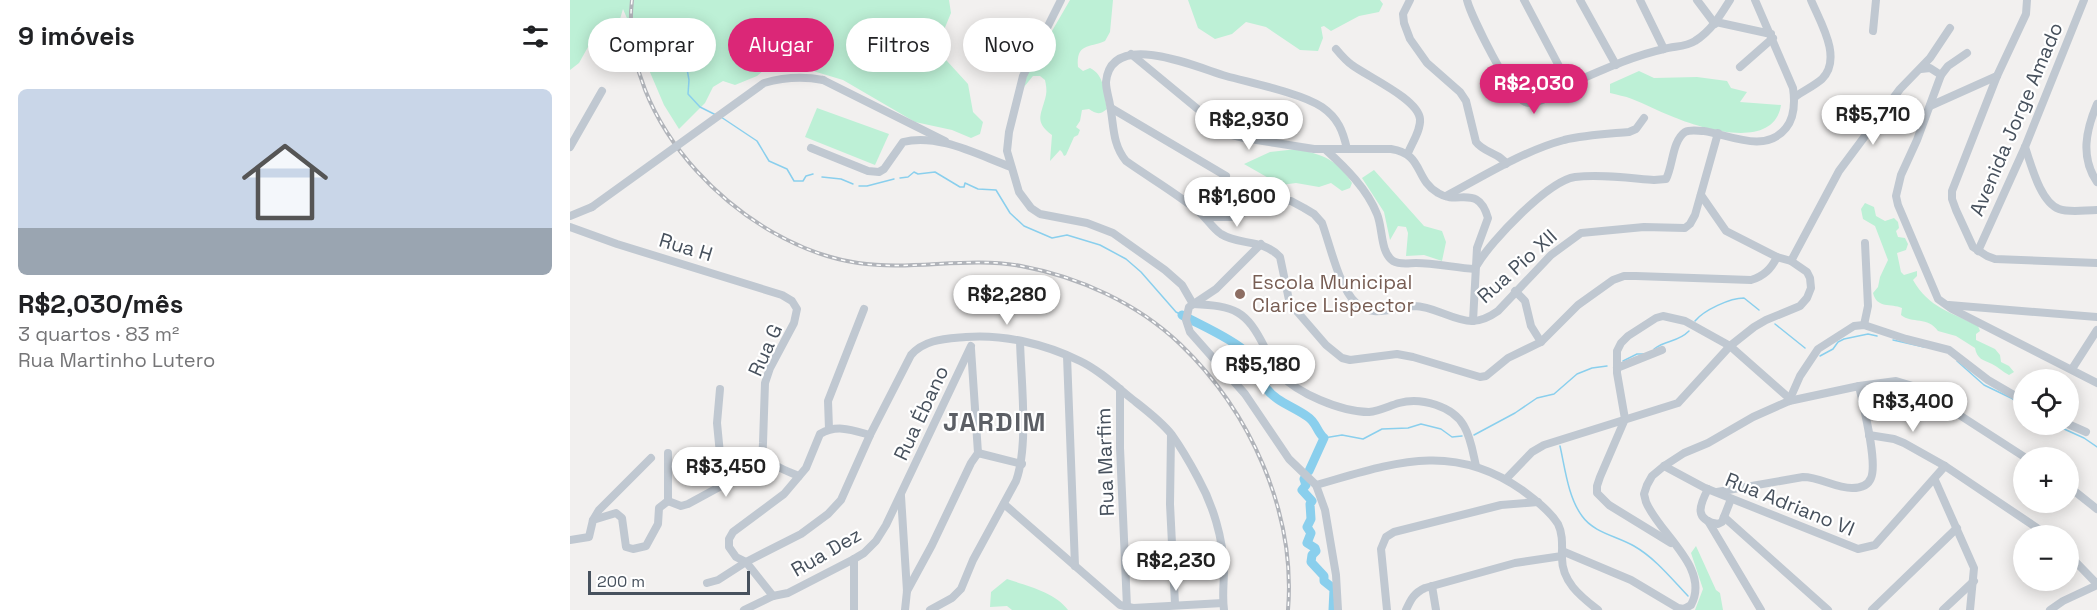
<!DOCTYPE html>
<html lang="pt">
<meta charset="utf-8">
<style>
body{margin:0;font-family:"Space Grotesk",sans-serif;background:#f6f6f6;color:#202124;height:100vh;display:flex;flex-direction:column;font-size:22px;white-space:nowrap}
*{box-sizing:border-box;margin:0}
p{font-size:20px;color:#757577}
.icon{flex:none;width:33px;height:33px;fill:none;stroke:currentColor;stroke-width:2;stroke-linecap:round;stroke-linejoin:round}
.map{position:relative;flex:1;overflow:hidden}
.panel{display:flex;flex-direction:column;background:#fff;width:570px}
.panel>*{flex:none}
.banner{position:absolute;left:18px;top:18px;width:570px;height:54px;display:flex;gap:12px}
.fabs{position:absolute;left:1443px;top:369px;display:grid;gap:12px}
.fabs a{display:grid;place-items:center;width:66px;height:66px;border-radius:50%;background:#fff;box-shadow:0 3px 15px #0003;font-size:30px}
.scale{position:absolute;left:18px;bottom:15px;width:162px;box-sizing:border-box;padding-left:6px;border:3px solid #47515d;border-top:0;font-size:16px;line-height:21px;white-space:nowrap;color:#47515d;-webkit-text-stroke:4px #fff;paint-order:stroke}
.price{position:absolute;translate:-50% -51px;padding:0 14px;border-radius:21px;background:#fff;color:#222;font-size:20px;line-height:39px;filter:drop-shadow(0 2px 3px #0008)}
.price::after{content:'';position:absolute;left:50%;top:36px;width:18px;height:14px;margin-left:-9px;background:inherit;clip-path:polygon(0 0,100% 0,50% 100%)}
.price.selected{background:#db2777;color:#fff}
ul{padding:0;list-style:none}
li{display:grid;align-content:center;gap:12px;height:318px;padding:0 18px}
li span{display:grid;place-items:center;height:186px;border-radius:9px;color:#555}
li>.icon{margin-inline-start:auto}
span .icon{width:108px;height:108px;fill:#fffc;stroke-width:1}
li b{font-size:26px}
h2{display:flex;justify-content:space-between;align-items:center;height:72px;padding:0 18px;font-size:26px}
.pill{padding:0 21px;border-radius:27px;background:#fff;box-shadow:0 3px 15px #0003;font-size:21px;line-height:54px}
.pill.selected{background:#db2777;color:#fff}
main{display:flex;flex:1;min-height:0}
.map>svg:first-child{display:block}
.green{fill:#bdf0d6}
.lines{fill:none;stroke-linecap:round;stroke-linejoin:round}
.stream{stroke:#8acfed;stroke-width:1.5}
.river{stroke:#8acfed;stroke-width:9}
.minor{stroke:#c0c8d1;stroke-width:8}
.rail-casing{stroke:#b1b4ba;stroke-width:4}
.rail{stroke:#fff;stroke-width:1.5;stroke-dasharray:4.5;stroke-linecap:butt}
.minor-bridge{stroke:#c0c8d1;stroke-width:8}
.education-dot{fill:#8d6e63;stroke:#fff;stroke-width:2}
.labels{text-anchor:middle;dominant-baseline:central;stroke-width:4.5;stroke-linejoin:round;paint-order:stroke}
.street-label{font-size:20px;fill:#47515d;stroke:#fff}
.education-label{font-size:20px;fill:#785e54;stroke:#fff;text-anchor:start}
.district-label{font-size:26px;font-weight:bold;letter-spacing:1.5px;fill:#5c5f65;stroke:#fff}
</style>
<main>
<section class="panel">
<h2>9 imóveis<svg class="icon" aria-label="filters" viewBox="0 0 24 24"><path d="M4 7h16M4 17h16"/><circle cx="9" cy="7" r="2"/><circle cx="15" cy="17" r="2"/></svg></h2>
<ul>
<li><span style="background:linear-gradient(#c9d6e8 75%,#9aa5b1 0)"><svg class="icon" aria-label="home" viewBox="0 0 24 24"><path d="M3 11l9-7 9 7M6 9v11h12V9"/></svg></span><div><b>R$2,030/mês</b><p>3 quartos · 83 m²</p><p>Rua Martinho Lutero</p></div></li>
</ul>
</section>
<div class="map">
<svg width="1527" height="610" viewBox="0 0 1527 610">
<rect width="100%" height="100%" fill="#f2f0ef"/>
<g class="green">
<path d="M 0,0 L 379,0 L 381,13 L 366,49 L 398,84 L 403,112 L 413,122 L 410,134 L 401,138 L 382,130 L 345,122 L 273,80 L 233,68 L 201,64 L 187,76 L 165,85 L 153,81 L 143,87 L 135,103 L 109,129 L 94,105 L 53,9 L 44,39 L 43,53 L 37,59 L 29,48 L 18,47 L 9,63 L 0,70 Z"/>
<path d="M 500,0 L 543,0 L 540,32 L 535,41 C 519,48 506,43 508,67 L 513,71 L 520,68 C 535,75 534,94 537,109 C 530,115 526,114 519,109 L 512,110 L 510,121 L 506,127 L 510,130 L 508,135 L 504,137 L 496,155 L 494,156 L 492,152 L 490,150 L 480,161 L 482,135 C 463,121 472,114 476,95 C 477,90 476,85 475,80 L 470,76 L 463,76 L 454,87 L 457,74 Z"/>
<path d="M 618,0 L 810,0 L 813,4 L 809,12 L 789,16 L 761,31 L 754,26 L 751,27 L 753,38 L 748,51 L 730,50 L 696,27 L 676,22 L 662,34 L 645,39 L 628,28 Z"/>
<path d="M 1069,71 L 1084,78 L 1127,77 L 1157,81 L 1161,88 L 1177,92 L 1170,102 L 1211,105 C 1204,152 1129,128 1101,116 C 1088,111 1075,104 1062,99 C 1055,96 1047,95 1040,93 L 1040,84 Z"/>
<path d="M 247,108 L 319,134 L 305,165 L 235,137 Z"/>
<path d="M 727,149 C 753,155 767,159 782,183 L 780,188 L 772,191 L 761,183 L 749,187 L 726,183 L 711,185 L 674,164 L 700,152 Z"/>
<path d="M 804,170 L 854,226 L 872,231 L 876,242 L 872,261 L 854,255 L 836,256 L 838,233 L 836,227 L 828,226 L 820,240 L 814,212 L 792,178 Z"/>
<path d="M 1295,203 L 1304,207 L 1306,216 L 1315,221 L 1324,218 L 1328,222 L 1329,228 L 1326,231 L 1328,237 L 1335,238 L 1338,244 L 1336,250 L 1327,253 L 1331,272 L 1334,275 L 1347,271 L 1347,276 L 1343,280 C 1359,308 1381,312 1408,326 L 1410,331 L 1406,334 L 1406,340 L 1425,349 L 1430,355 L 1431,362 L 1439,366 L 1444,372 L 1439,375 C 1433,372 1428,367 1422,364 C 1413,360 1407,359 1405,348 L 1386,336 L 1368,331 C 1358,316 1342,324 1331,315 L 1332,308 C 1321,303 1307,309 1303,293 L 1308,287 L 1310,277 L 1318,260 L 1305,226 L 1293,219 L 1291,209 Z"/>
<path d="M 1126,546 L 1146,590 L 1150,593 L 1153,610 L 1125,610 L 1133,589 L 1121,553 Z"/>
<path d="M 437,579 C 457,586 485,592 498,610 L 442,610 L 437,606 L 420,607 L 421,592 Z"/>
</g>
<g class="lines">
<g class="stream">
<path d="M 32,67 L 53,71"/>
<path d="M 78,71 L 102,66 L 117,69 L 119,80 L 118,94 L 130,107 L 146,115"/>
<path d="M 151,117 L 187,141 L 199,161 L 217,169 L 224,181 L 233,181 L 236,176 L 243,174"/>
<path d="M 252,177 L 271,179 L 283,184"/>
<path d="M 330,178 L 338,177 L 344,172 L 348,174 L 365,172 L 390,187 L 394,187 L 395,183 L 408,189 L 426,190 L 440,213 L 454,226 L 482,238 L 497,235 L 530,245 L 556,259 L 571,272 L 606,312 L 612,315"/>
<path d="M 289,186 L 297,186 L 324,179"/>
<path d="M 1125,321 C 1134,310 1160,298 1174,298 L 1189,310"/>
<path d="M 1205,324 L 1235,348"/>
<path d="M 1323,340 L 1354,347"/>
<path d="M 1084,349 C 1097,339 1107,343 1119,331"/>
<path d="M 1250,356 L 1263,349 L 1268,342 L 1274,339 L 1298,334 L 1307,336"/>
<path d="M 1053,361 L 1067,354 L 1074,354"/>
<path d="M 1387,361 L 1414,385 L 1441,398 L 1454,407"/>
<path d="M 1483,424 L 1514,438 L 1527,447"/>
<path d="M 904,435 L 945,413 L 967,398 L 984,394 L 1007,374 L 1022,368 L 1037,366"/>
<path d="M 754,438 L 772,435 L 793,439 L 812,429 L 838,428 L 851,424 L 871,429 L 882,437 L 892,436"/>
<path d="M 990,446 C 995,468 998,497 1012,516 C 1024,533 1047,536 1064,546 C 1085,558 1101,578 1118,596"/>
</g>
<g class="river">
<path d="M 612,315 C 630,325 661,338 676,352 C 686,362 688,377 696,388 C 706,402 725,407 738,417 C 746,422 747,432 754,438 L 739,471"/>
<path d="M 734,479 L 736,485 L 732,490 L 742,501 L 740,504 L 741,519 L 737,527 L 741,533 L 737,543 L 745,548 L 746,551 L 742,555 L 741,562 L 754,576 L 754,581 L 764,589 L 763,610"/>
</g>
<g class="minor">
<path d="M 491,0 L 453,76 L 439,132 L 437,151 L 449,192 L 461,208 L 470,214 L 517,223 L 543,233 L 595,270 L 612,285 L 623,304"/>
<path d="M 840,0 L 833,14 L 834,23 L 840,39 L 857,63 L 890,92 L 896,101 L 906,142 C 914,153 930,153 936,164"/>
<path d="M 897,0 C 901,16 941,97 955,102 C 969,107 988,90 1000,84 C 1030,71 1062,56 1094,49 C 1104,46 1116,47 1125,41 C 1141,31 1150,16 1160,0"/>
<path d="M 954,0 L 999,85"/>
<path d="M 1010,0 L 1046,65"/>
<path d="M 1070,0 L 1094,49"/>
<path d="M 1127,0 L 1145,24"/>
<path d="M 1457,0 L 1456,14 L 1427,76 L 1382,191 L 1382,199 L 1386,210 L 1403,247 L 1417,256 L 1425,259 L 1527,263"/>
<path d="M 1146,22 L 1201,34"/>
<path d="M 1303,31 L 1306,0"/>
<path d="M 766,49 C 771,55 776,61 782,65 C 798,77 848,99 850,119 C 851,130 842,143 838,153"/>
<path d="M 1397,53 L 1378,66 L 1371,75 L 1347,140 L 1331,175 L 1326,196 L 1328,205 L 1368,299 L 1382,309 L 1527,383"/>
<path d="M 561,54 L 647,125 L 662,135 L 674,138 L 744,149 L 821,149 C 854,154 844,179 868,193 C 888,206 908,183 918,218 L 907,248 L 903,321"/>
<path d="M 1170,67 L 1203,38"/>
<path d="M 1351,69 L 1360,68 L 1371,75"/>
<path d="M 253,80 L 375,141"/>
<path d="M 1225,97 C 1233,91 1244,86 1252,79 C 1273,58 1250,22 1241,0"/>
<path d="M 1527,104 C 1516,130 1510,157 1527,182"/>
<path d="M 1360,106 L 1427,76"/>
<path d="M 541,108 L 656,176"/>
<path d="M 0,147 L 32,91"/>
<path d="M 1455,147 C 1461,164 1470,202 1489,209 C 1500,213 1515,210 1527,210"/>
<path d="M 241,148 L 298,171 L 309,172 L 314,169 L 333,142 C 368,133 408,155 441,167"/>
<path d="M 777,149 C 773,131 768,118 752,107 C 731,93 681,83 656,76 C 628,68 541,28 536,82 C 536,90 539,98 540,105 C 544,125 542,144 556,161 C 580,178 606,193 628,211 C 637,218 642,228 651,234 C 670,246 692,238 710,257 L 719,300 L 724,308 L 756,345 L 772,358 L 780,360 L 827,354 L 843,357 L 910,377 L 916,376 L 938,358 L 971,342 L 1008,305 L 1043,280 L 1054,276 L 1066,276 L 1181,280 C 1194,276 1201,269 1207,257"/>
<path d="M 756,150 C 776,168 797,189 807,214 C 813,228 810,252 823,261 C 830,265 839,263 846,263 C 865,263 886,268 905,269"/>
<path d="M 876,196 C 914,176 953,151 994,140 C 1015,135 1037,134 1059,132 L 1066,129 L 1074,118"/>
<path d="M 0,216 L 22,207"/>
<path d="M 636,217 L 661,217 L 708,200 L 721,201 L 734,208 L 744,214 L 752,223 C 760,245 769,287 786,303 C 802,319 825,307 844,306 C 864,306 883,321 902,321 C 911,321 921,316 928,311 L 981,255 L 1011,233 L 1074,227 L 1115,228 L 1120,224 L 1125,215 L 1148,133"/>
<path d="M 0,227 L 47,244 L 212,295 L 222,301 L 227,309 L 224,323 L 200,368 L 195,383 L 193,443 L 192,461 L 189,466 L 177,477 L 153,485 L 118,504 L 111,506 L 98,501"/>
<path d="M 691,244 L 646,289 L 619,307 L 616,320 L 620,332 L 675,394 L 719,459 L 746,485 L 755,510 L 766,575 L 768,610"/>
<path d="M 1408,251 L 1455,147 L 1514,0"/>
<path d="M 1221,261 L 1269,171 L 1330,89 L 1360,58 L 1380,28"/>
<path d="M 907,265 C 921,241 978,181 1005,177 C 1030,174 1059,178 1084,180 L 1096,179 C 1103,166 1102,141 1115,132 C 1121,129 1128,131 1134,131 C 1160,135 1195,154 1216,128 C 1225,117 1225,102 1223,88 L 1185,0"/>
<path d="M 945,291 L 955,301 L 961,326 L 971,342"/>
<path d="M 623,304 C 665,306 676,310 695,348 C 700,357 704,367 711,375 C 722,387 736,394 750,400 C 764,406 783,412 799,412 C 809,411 819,406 829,403 C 851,397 883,406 894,426 C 901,438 903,453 906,466"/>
<path d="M 1379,305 L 1527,317"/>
<path d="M 1294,325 L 1298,306 L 1295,243"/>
<path d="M 497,356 L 505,566"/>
<path d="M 1047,368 L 1092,350"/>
<path d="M 1502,369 L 1527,330"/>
<path d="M 150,389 L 147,423 L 153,485"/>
<path d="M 550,389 L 550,448 L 557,607"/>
<path d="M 1219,401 L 1230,376 L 1248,349 L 1284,326 L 1294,325 L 1336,339 L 1379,350 L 1418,380 L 1454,401"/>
<path d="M 1498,424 L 1516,432"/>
<path d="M 259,429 L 258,401 L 294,309"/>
<path d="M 601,435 L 600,504 L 605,604"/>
<path d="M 1299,435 L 1324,439 L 1334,443 L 1375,466 L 1479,536"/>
<path d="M 192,450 C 201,466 212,469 229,476"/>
<path d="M 98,453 L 98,501"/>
<path d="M 408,453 L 452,464"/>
<path d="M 1094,466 L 1135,488 L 1288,549 L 1305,545 L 1375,466"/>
<path d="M 936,479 L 962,452 L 974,445 L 1108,403 L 1160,346 L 1184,327 L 1196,320 L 1230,306 L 1237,298 L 1241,288 L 1240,278 L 1237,272 L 1221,261 L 1207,257 L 1156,231 L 1131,195"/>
<path d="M 1365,480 L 1404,568 L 1400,610"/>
<path d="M 746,485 C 821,464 881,440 952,490 C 964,499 980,511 988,524 C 993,534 992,545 992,556 C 991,581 1010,596 1028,610"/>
<path d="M 1498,486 L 1527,509"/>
<path d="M 1138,489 C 1129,506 1124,520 1148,524 L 1152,522 L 1161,499"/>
<path d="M 1147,492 L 1233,477 C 1250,477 1265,488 1282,488 C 1290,488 1298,486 1301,478 C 1308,462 1293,405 1289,386"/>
<path d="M 331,496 L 337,591 L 335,610"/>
<path d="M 434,504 L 550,605 L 563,608 L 653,603"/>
<path d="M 1154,517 L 1258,610"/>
<path d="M 23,520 L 29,510 L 81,458"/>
<path d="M 1138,521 L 1191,610"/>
<path d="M 0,540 L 19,537 L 23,520 L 46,513 L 52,518 L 56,547 L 63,549 L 76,546 L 88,524 L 89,508 L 98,501"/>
<path d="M 1101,543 L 1039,505 L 1027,493 L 1027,486 L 1030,477 L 1055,419 L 1047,373 L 1047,351 L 1051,343 L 1058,336 L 1086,318 L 1093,316 L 1115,321 L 1160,346 L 1219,398"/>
<path d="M 992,551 L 1061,580 L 1108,608 L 1114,609 L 1121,605 C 1141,568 1089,534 1076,502 L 1074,494 L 1077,485 L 1082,476 L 1094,466 L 1114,453 L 1138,443 L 1183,417 L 1219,401 L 1289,386 L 1326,381 L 1346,387 L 1456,458"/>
<path d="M 1498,554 L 1527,584"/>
<path d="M 284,559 L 284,610"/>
<path d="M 137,583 L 148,580 L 176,562 L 231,534 L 258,514 L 271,500 L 300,435 L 341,355 C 355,339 375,339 396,337 C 434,334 475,344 510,361 C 529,370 546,386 562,399 C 576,410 591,421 602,435 C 612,449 620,463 628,478 C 643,505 653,538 654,569 C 654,583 652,596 654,610"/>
<path d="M 862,586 L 866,610"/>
<path d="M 337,591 L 362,545 L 401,463 L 408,453 L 401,349"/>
<path d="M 203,596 L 176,562 L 166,557 L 159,547 L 159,539 L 163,532 L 214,494 L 236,468 L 250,434 C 267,424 282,430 300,435"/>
<path d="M 174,610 L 203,596 L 218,593 L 284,559 L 294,553 L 306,541 L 316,525 L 401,346"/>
<path d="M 360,610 L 382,598 L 391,589 L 403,560 L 446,481 C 459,445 451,381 450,341"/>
<path d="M 817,610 L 811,549 L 816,537 L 824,532 L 931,505 L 968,502"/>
<path d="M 836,610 C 841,599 844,593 855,588 L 945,563 L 992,556"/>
<path d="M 1302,610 L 1387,528"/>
<path d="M 1373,610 L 1404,581"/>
<path d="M 1480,610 L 1493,601 L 1527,585"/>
</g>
<g class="rail-casing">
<path id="rail" d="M 62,0 C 48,122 173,246 288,263 C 343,271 398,256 451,266 C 509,277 567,303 610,344 C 680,411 726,512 718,610"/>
</g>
<use href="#rail" class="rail"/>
<path class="minor-bridge" d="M 22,207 L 194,83 C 215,77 232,76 253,80"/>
</g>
<circle class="education-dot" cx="670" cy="294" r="6"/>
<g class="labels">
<g class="street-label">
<text transform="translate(1446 119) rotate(-67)">Avenida Jorge Amado</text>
<text transform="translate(116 247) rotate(17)">Rua H</text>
<text transform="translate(947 266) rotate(-42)">Rua Pio XII</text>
<text transform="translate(195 350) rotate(-66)">Rua G</text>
<text transform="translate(351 413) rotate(-65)">Rua Ébano</text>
<text transform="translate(535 462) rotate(-92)">Rua Marfim</text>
<text transform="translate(1220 504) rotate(22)">Rua Adriano VI</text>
<text transform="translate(256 552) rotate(-30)">Rua Dez</text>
</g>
<g class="education-label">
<text x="682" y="282">Escola Municipal<tspan x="682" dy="23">Clarice Lispector</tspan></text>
</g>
<g class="district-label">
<text x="425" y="422">JARDIM</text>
</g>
</g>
</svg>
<div class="fabs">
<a><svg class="icon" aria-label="locate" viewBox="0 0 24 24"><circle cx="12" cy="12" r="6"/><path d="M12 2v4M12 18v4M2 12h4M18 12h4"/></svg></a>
<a>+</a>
<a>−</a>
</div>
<div class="scale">200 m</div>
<b class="price selected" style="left:964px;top:115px">R$2,030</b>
<b class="price" style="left:1303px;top:146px">R$5,710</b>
<b class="price" style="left:679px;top:151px">R$2,930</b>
<b class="price" style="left:667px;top:228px">R$1,600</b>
<b class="price" style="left:437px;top:326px">R$2,280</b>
<b class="price" style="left:693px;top:396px">R$5,180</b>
<b class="price" style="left:1343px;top:433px">R$3,400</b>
<b class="price" style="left:156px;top:498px">R$3,450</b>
<b class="price" style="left:606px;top:592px">R$2,230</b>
<div class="banner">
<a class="pill">Comprar</a>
<a class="pill selected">Alugar</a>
<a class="pill">Filtros</a>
<a class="pill">Novo</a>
</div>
</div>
</main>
